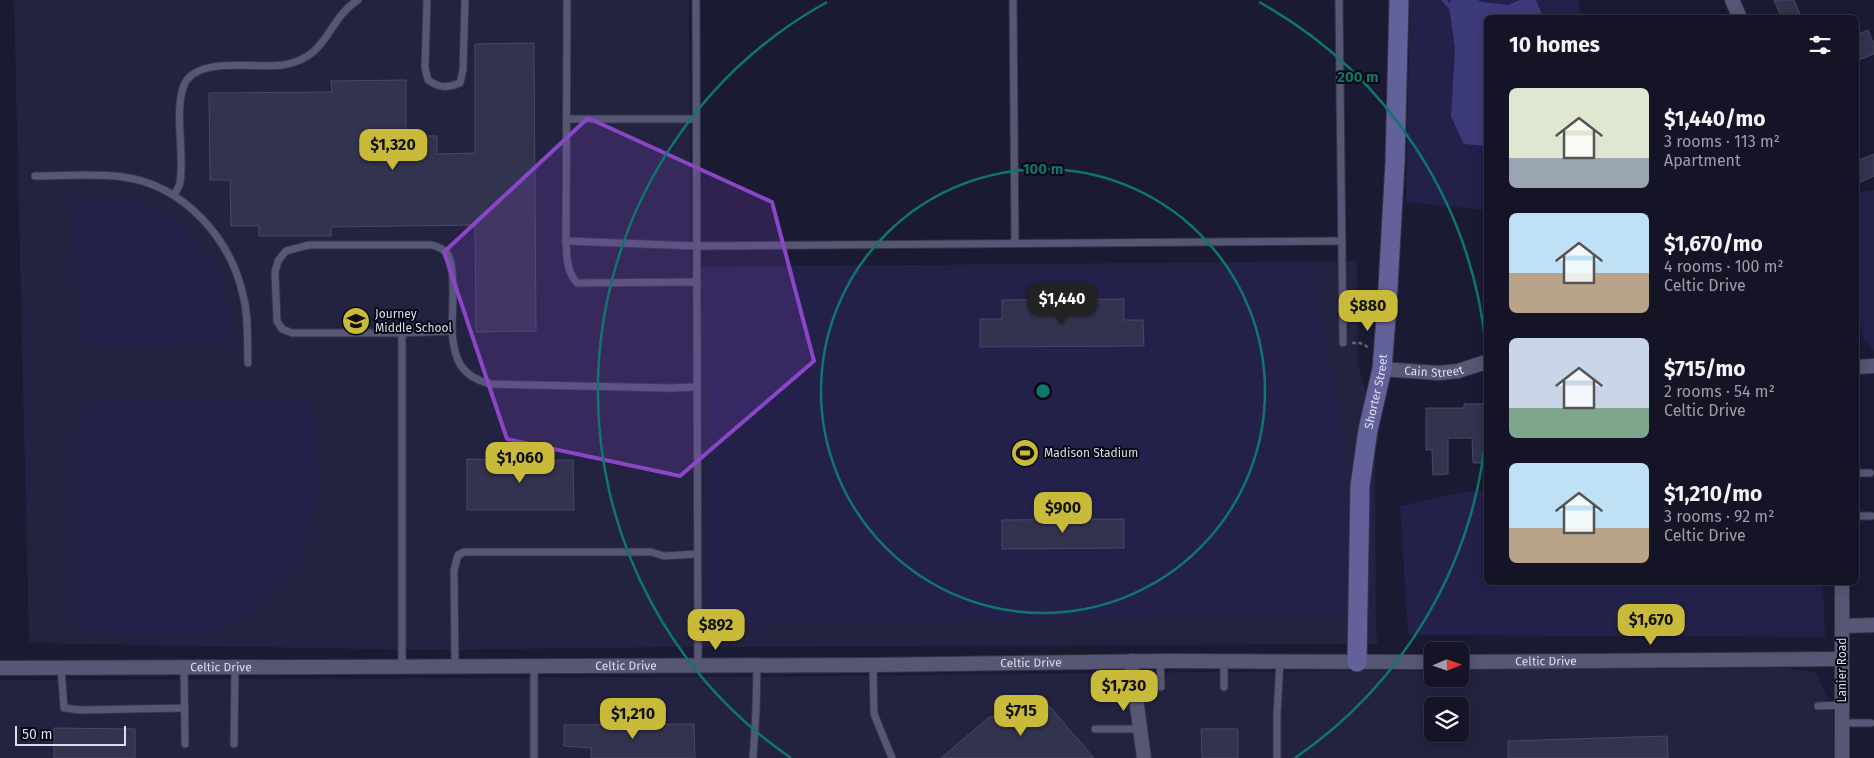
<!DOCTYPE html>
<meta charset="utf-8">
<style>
body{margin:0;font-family:"Fira Sans",sans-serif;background:#212132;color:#f1f3f6;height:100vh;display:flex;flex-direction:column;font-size:19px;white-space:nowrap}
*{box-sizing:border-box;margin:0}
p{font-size:16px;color:#9d9ea7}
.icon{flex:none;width:28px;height:28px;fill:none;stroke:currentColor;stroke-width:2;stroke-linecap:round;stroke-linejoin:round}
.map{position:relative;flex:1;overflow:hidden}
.panel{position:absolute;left:1484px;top:15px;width:375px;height:570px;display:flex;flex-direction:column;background:#141426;border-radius:8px;box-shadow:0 2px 12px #0003,0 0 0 1px #333343}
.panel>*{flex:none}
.needle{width:32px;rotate:88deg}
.tools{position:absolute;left:1424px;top:642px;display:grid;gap:10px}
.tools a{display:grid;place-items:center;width:45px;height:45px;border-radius:8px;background:#141426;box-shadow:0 2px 12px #0003,0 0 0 1px #333343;font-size:25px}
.scale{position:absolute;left:15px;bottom:12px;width:111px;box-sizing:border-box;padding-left:5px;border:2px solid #dbdcee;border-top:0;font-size:14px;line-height:18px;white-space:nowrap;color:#dbdcee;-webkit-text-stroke:4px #070711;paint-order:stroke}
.price{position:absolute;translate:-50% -42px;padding:0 11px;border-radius:10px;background:#c9ba3a;color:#111;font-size:16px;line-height:32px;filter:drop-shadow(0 1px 2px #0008)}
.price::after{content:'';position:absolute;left:50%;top:30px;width:15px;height:11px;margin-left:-8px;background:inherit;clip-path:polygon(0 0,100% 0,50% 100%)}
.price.current{background:#222;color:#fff}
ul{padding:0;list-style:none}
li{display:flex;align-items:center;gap:15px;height:125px;padding:0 25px}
li span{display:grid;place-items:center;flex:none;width:140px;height:100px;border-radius:8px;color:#555}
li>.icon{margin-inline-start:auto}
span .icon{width:60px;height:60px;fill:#fffc;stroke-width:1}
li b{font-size:21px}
h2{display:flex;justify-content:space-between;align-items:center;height:60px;padding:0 25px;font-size:21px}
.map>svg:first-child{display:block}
.built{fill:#232241;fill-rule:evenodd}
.green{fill:#23214a}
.water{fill:#3d3a79}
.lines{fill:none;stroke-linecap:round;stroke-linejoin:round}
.stream{stroke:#3d3a79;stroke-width:4.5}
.building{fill:#32334e;stroke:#484965}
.lane-casing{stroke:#353449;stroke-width:9}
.street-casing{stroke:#353449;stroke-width:16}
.secondary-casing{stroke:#353449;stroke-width:21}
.path{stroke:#626379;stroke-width:2.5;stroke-dasharray:4 2.5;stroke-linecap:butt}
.lane{stroke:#565775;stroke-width:7}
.street{stroke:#565775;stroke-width:14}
.secondary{stroke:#626199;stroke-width:19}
.marked{fill:#8946c6;fill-opacity:0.2;stroke:#8946c6;stroke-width:4;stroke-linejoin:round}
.ring{fill:none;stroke:#0f766e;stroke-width:2.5}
.labels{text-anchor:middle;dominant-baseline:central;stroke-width:4;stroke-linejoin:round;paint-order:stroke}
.poi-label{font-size:12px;fill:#dbdcee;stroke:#070711;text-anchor:start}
.street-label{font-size:12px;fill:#dbdcee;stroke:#070711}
.centre{fill:#0f766e;stroke:#070711;stroke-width:2.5}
.ring-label{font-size:15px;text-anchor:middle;font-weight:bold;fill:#0f766e;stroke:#070711;stroke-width:4;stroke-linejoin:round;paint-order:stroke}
</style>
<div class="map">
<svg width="1874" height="758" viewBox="0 0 1874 758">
<rect width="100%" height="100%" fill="#1a1a33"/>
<g class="built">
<path d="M 14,0 L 689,0 L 691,267 L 1357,261 L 1358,364 L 1375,426 L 1376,631 L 1378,644 L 682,647 L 422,650 L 29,643 Z"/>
<path d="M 1786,668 L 1816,673 L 1833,711 L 1834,758 L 0,758 L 0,680 L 713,677 L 1432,670 L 1432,679 L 1460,679 L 1460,670 ZM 1432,706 L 1460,706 L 1460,734 L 1432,734 Z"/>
</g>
<g class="green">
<path d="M 1410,0 L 1579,0 L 1579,8 L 1582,15 L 1586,17 L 1486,18 L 1486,210 L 1406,202 Z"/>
<path d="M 1874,190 L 1874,350 L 1873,350 L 1863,339 L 1856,304 L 1856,193 Z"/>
<path d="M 74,198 L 138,203 L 181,224 L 221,275 L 232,342 L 97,348 L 81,335 Z"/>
<path d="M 1312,266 L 1342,434 L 1345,472 L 1347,612 L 709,626 L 706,270 Z"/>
<path d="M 311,399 L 319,483 L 302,553 L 247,613 L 199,636 L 77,631 L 78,427 L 103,401 Z"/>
<path d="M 1486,490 L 1486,582 L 1823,583 L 1825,637 L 1408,635 L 1400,506 L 1463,492 Z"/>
</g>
<path class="water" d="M 1451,0 L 1478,0 L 1481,2 L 1508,5 L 1520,0 L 1536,0 L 1543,17 L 1486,18 L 1486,146 L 1464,144 L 1451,117 L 1455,49 L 1449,6 Z"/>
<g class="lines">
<path class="stream" d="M 1444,0 L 1449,6"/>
</g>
<g class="building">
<path d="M 1774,0 L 1794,0 L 1802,18 L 1782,18 Z"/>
<path d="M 1868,30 L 1874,44 L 1874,54 L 1856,61 L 1856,35 Z"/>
<path d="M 534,43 L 536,331 L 476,332 L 475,225 L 331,227 L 331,236 L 259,236 L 259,226 L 231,226 L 230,180 L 210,180 L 209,93 L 332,92 L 331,81 L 406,80 L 406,136 L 437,136 L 437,154 L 475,153 L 475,44 Z"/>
<path d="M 1874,154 L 1874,176 L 1856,184 L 1856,161 Z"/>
<path d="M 1124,299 L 1124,320 L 1143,320 L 1144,346 L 980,347 L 980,319 L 1002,319 L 1002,300 Z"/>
<path d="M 1464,404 L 1486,404 L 1486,463 L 1473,463 L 1472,438 L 1448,438 L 1448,474 L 1433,475 L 1432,450 L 1426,450 L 1426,408 L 1464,408 Z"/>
<path d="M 502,455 L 538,455 L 538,460 L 573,460 L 574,510 L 467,510 L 467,459 L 502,460 Z"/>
<path d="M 1124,519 L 1124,548 L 1002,549 L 1002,520 Z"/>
<path d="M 1029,704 L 1050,707 L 1094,758 L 941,758 L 988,718 Z"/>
<path d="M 694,724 L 695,758 L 591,758 L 591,748 L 564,746 L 564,725 Z"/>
<path d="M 54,728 L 135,729 L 135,758 L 54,758 Z"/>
<path d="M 1201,729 L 1238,729 L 1238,758 L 1202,758 Z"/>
<path d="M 1667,736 L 1668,758 L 1508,758 L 1508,741 Z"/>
</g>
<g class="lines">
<g class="lane-casing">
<g id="lane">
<path d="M 427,0 L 425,68 L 428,80 C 439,88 447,88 460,83 L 463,70 L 465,0"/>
<path d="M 567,0 L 566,241 C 567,257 566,270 577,283 L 697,282"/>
<path d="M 696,0 L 698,665"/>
<path d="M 1013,0 L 1015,243"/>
<path d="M 1339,0 L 1343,343"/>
<path d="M 567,119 L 696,119"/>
<path d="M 35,176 C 64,176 94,173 123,177 C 183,185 230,237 243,295 C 249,317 247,341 248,363"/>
<path d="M 174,195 C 176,191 180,186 180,182 C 185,155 173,107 185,83 C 199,56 258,69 283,65 C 330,57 326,20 358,0"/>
<path d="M 566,241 L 696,246 L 1342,241"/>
<path d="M 309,245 L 432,245 C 438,247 445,249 448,255 C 456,269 452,314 452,331 L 402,333 L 292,333 L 282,329 L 277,321 L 275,272 L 278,261 L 286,251 Z"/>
<path d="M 452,331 C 454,360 461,377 491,384 L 670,388 L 697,387"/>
<path d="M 402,333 L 402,666"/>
<path d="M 1856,473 L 1870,473"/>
<path d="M 1856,516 L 1871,516"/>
<path d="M 1160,661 L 1161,687"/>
<path d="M 1224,661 L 1224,687"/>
<path d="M 873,665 L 874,714 L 892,758"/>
<path d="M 455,666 L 454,570 L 458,555 L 464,552 L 651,552 L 664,556 L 697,554"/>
<path d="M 184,667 L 185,744"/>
<path d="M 61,668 L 64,708 L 80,710 L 185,708"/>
<path d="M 1818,706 L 1842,705"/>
<path d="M 1842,723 L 1871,723"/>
<path d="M 1095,729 L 1140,729"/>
<path d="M 234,744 L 235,667"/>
<path d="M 534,758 L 534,666"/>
<path d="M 753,758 L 756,711 L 757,665"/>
<path d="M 1277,758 L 1277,714 L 1280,661"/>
</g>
</g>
<g class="street-casing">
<g id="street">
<path d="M 1732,0 L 1740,18"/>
<path d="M 1856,367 L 1874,366"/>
<path id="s1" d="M 1382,369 L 1439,373 L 1458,371 L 1486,362"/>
<path d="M 1842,582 L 1842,758"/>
<path d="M 1843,626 L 1874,625"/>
<path d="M 1131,661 L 1144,758"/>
<path id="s2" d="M 1460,662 L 1842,659"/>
<path id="s3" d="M 0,668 L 873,665 L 1168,661 L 1432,662"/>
</g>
</g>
<g class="secondary-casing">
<g id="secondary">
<path id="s4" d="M 1357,662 L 1360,486 L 1368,430 L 1382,369 L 1387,305 L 1395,162 L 1399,0"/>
</g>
</g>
<path class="path" d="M 1352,343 L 1360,343 L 1368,347"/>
<use href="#lane" class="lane"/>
<use href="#street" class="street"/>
<use href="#secondary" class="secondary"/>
</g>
<path class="marked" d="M 588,118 L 772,202 L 814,361 L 680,476 L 507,439 L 444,252 Z"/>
<g class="ring">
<circle cx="1043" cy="391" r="222"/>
<path d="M1486 434A445 445 0 0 1 1295 758M791 758A445 445 0 0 1 827 2M1259 2A445 445 0 0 1 1486 348"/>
</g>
<defs>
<g id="school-disc" transform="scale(1.4375)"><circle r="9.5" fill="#c9ba3a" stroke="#070711"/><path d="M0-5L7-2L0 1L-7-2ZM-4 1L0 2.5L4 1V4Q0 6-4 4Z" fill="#111"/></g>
<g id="stadium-disc" transform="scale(1.4375)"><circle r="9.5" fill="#c9ba3a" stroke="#070711"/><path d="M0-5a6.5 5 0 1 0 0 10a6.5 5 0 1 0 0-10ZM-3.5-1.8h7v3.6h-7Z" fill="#111"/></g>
</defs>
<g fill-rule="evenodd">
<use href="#school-disc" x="356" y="321"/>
<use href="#stadium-disc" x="1025" y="453"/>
</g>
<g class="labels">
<g class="poi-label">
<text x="375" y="314">Journey<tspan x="375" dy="14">Middle School</tspan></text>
<text x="1044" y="453">Madison Stadium</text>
</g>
<g class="street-label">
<text stroke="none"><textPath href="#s1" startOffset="52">Cain Street</textPath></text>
<text stroke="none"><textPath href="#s4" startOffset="272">Shorter Street</textPath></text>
<text stroke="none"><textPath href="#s2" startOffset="86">Celtic Drive</textPath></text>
<text stroke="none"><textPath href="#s3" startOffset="1031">Celtic Drive</textPath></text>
<text stroke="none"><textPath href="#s3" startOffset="626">Celtic Drive</textPath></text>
<text stroke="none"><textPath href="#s3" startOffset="221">Celtic Drive</textPath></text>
<text transform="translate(1842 670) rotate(-90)">Lanier Road</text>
</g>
</g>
<circle cx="1043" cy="391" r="8" class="centre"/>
<g class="ring-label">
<text x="1358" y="82">200 m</text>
<text x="1043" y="174">100 m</text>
</g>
</svg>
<div class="tools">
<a><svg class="needle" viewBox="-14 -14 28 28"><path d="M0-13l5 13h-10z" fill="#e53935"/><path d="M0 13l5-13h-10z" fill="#9d9ea7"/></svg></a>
<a><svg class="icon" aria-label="layers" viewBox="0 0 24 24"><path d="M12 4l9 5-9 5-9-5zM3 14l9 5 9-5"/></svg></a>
</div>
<div class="scale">50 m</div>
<b class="price" style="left:393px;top:171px">$1,320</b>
<b class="price current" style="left:1062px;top:325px">$1,440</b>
<b class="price" style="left:1368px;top:332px">$880</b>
<b class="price" style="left:520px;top:484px">$1,060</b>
<b class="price" style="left:1063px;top:534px">$900</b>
<b class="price" style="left:1651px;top:646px">$1,670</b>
<b class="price" style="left:716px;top:651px">$892</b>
<b class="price" style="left:1124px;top:712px">$1,730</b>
<b class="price" style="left:1021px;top:737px">$715</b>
<b class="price" style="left:633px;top:740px">$1,210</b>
<section class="panel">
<h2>10 homes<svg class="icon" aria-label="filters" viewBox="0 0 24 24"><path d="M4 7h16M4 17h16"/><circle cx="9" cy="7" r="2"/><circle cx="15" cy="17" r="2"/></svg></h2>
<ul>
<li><span style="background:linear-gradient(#dfe7d0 70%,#9aa5b1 0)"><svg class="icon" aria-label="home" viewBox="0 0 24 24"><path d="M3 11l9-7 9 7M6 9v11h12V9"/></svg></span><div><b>$1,440/mo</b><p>3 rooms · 113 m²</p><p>Apartment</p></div></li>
<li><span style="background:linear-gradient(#bfe0f5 60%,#b9a48a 0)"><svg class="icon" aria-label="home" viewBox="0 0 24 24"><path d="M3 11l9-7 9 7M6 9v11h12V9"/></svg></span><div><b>$1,670/mo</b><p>4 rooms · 100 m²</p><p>Celtic Drive</p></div></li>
<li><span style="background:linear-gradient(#c9d6e8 70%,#7fa58c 0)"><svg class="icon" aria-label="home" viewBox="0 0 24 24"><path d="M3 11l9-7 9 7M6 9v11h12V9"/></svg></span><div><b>$715/mo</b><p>2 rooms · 54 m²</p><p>Celtic Drive</p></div></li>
<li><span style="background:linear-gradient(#bfe0f5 65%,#b9a48a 0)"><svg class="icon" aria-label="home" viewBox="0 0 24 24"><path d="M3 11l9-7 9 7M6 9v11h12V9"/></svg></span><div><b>$1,210/mo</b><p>3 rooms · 92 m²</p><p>Celtic Drive</p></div></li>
</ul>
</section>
</div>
